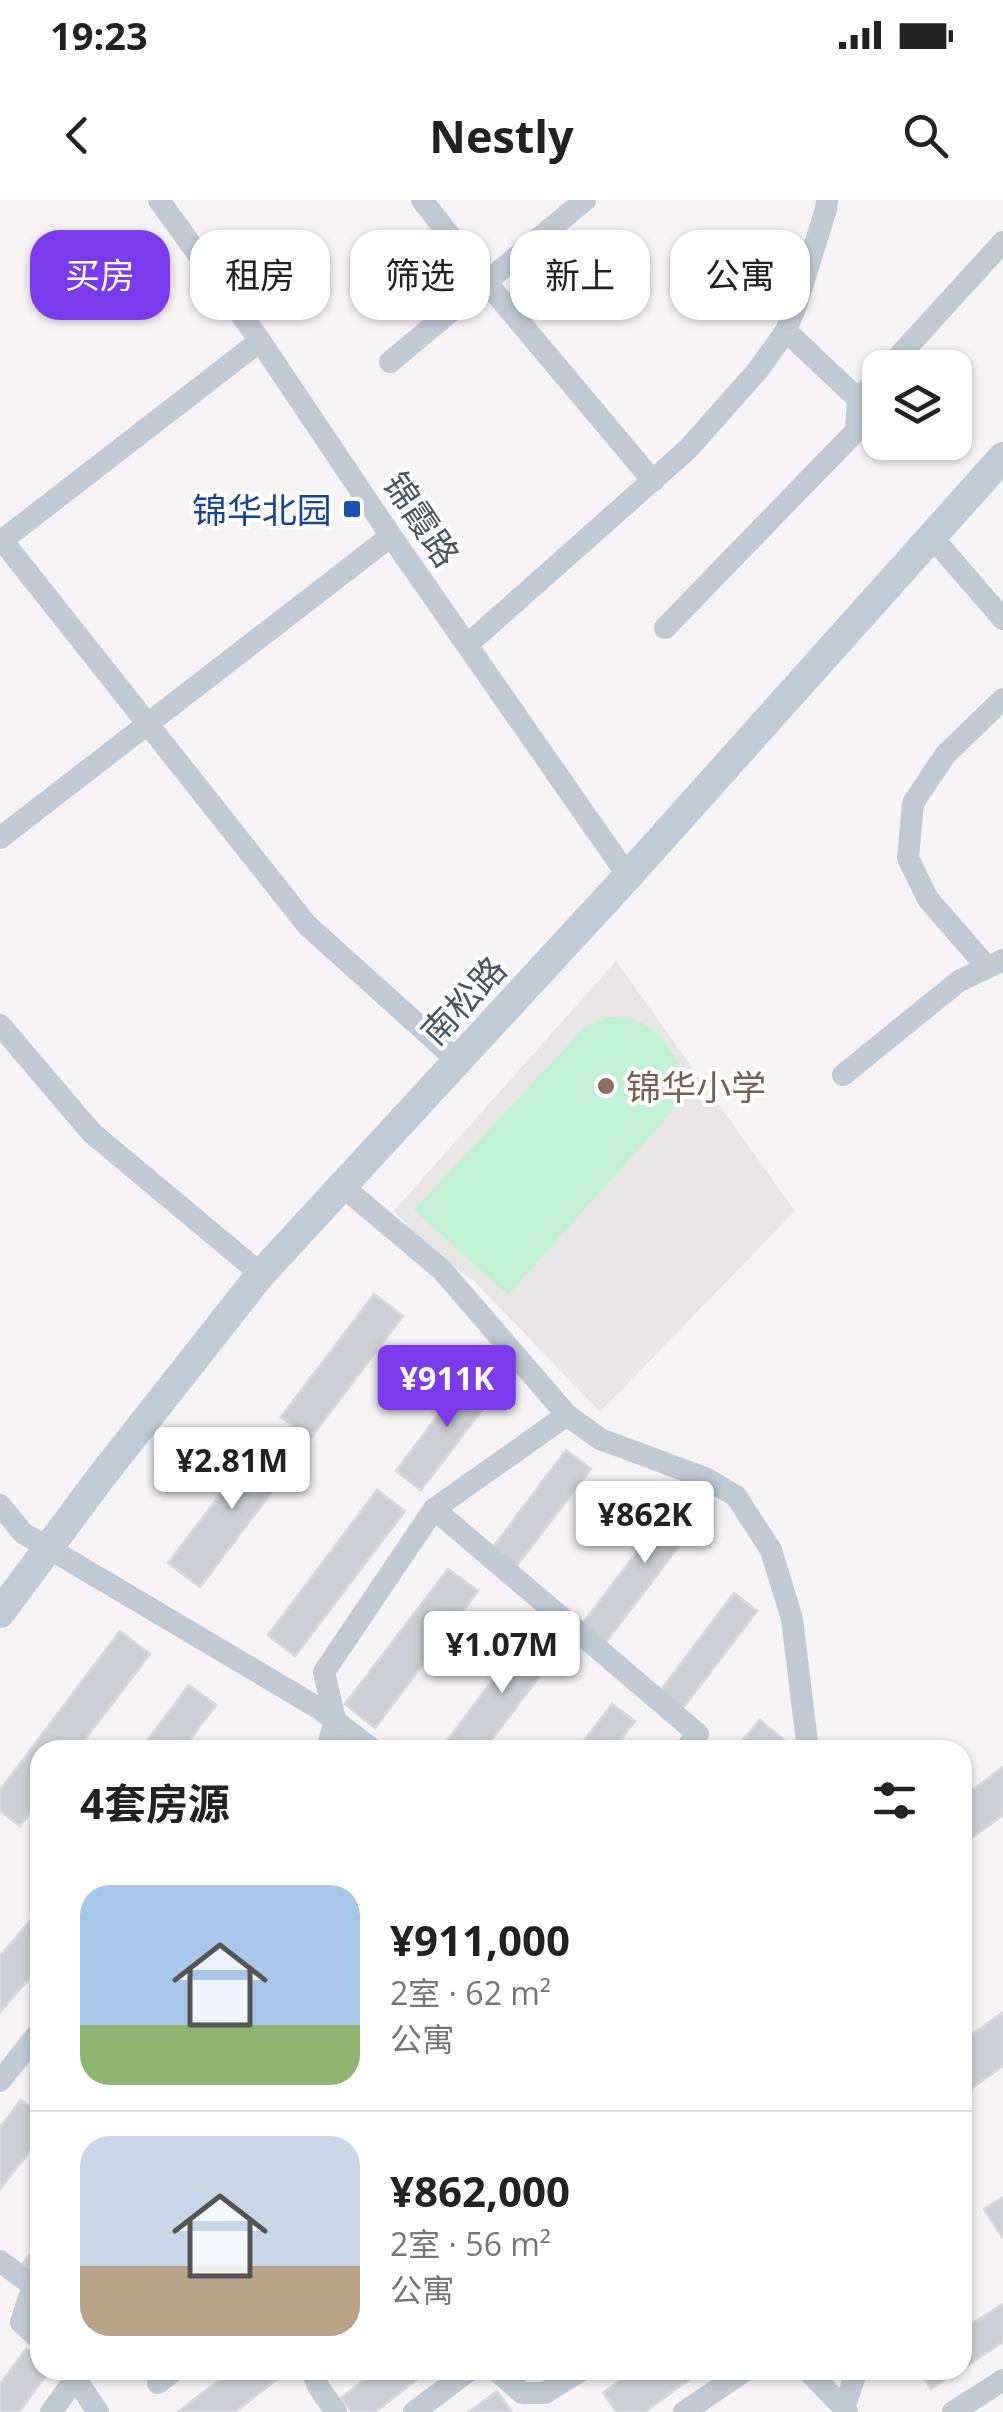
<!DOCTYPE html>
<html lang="zh">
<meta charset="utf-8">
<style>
body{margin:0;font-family:"Open Sans","Noto Sans SC",sans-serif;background:#f2f2f2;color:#222;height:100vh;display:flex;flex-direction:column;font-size:38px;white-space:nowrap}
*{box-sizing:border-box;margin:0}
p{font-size:32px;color:#767676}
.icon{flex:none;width:55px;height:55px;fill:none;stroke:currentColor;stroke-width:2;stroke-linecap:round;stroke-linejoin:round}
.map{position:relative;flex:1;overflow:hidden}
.side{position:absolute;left:30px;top:1540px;width:942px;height:640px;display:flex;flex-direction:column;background:#fff;border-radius:30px;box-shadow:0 2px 8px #0004}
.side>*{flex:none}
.banner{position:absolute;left:30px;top:30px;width:945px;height:90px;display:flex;gap:20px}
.controls{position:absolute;left:862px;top:150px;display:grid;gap:20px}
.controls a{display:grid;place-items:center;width:110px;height:110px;border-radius:20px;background:#fff;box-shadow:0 2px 8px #0004;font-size:50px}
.price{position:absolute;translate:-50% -85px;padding:0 22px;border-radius:10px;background:#fff;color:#222;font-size:32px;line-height:65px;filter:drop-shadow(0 2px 5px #0008)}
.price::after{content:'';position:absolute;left:50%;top:60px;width:30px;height:22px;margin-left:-15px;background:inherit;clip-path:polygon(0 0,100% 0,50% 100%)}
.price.active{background:#7c3aed;color:#fff}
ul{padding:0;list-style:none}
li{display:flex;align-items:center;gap:30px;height:250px;padding:0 50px}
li+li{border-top:2px solid #e0e0e0}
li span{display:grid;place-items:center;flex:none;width:280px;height:200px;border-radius:30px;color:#555}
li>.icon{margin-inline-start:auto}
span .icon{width:120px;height:120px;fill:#fffc;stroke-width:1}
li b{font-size:42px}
h2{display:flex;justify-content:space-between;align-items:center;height:120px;padding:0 50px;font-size:42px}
.chip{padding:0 35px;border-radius:30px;background:#fff;box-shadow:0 2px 8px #0004;font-size:35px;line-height:90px}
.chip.active{background:#7c3aed;color:#fff}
.status{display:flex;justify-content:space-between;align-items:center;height:70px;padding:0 50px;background:#fff;direction:ltr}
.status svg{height:28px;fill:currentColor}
header{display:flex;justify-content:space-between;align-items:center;height:130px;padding:0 50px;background:#fff;font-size:45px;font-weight:700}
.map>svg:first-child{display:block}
.education{fill:#e6e4e5}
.green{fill:#c3f1d5}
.building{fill:#cdcfd5;stroke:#d7d9de;stroke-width:2.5}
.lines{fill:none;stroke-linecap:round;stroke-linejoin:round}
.street{stroke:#c1cad2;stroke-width:22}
.secondary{stroke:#c1cbd6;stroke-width:30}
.transit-dot{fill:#1a4fb4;stroke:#fff;stroke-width:4}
.education-dot{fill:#8d6e63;stroke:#fff;stroke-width:4}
.labels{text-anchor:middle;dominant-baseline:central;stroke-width:8;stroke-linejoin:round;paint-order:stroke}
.transit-label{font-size:35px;fill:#164399;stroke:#fff;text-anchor:end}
.street-label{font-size:35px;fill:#4a5661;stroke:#fff}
.education-label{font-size:35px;fill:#785e54;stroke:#fff;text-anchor:start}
</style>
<div class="status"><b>19:23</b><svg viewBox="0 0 49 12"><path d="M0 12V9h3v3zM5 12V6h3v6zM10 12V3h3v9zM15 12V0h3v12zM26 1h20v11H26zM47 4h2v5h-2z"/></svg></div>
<header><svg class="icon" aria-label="back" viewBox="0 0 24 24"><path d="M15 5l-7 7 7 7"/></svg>Nestly<svg class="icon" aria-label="search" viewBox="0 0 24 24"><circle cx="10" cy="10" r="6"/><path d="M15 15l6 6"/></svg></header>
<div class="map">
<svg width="1003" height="2212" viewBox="0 0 1003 2212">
<rect width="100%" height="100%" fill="#f5f3f3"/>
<path class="education" d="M 616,761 L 795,1011 L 600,1212 L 474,1081 L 433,1052 L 394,1011 Z"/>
<path class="green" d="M 610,817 C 661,817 670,849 692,889 L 508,1095 L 414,1010 L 586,826 Z"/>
<g class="building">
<path d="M 374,1094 L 403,1116 L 310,1239 L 281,1217 Z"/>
<path d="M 472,1170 L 498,1189 L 421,1290 L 396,1271 Z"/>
<path d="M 265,1236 L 296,1260 L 200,1387 L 168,1363 Z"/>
<path d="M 566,1250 L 591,1269 L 515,1368 L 491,1350 Z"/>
<path d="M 377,1290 L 405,1311 L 295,1456 L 268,1435 Z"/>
<path d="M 684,1290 L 708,1308 L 606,1442 L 582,1424 Z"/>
<path d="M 448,1369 L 478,1391 L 375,1528 L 345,1504 Z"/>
<path d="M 734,1393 L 757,1411 L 680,1512 L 657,1495 Z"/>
<path d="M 120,1431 L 150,1454 L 77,1550 L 40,1550 L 40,1599 L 20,1626 L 0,1611 L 0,1590 Z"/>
<path d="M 529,1432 L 557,1453 L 484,1550 L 440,1550 Z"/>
<path d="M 189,1485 L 216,1505 L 182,1550 L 140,1550 Z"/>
<path d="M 612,1504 L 635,1521 L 613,1550 L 577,1550 Z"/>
<path d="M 760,1520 L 785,1541 L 778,1550 L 734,1550 Z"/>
<path d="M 1003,1567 L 1003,1615 L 962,1645 L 962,1598 Z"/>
<path d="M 40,1709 L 40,1766 L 0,1812 L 0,1756 Z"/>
<path d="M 1003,1812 L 1003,1866 L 962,1895 L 962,1842 Z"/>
<path d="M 21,1900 L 40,1914 L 40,1938 L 0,1989 L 0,1927 Z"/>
<path d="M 1003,1997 L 1003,2036 L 1002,2037 L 984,2009 Z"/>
<path d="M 40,2042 L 40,2077 L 23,2063 Z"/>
<path d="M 1003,2104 L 1003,2142 L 962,2169 L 962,2130 Z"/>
<path d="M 26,2149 L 40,2159 L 40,2170 L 50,2170 L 19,2212 L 0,2212 L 0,2184 Z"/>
<path d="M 232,2170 L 289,2170 L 235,2212 L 178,2212 Z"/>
<path d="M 377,2170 L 429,2170 L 375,2212 L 352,2212 L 341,2198 Z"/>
<path d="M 634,2170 L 698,2170 L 699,2172 L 645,2212 L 617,2212 L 603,2193 Z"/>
<path d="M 919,2170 L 960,2170 L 931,2189 Z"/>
<path d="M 497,2191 L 512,2212 L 469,2212 Z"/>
</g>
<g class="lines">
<g class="street">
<path d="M 159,0 L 260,141 L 391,336 L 628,676"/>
<path d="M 422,0 L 486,82 L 653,281"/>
<path d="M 390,162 L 585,0"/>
<path d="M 888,168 L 1003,42"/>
<path d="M 858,199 L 880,176"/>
<path d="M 932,337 L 1003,419"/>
<path d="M 2,340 L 307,725 L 458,861"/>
<path d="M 0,342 L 260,141"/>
<path d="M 665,428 L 856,231 L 858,199 L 786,131"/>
<path d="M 467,445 L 688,249 L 758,170 L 786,131 L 797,103 L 826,9 L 827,0"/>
<path d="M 0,638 L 391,336"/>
<path d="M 987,767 L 928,699 L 908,658 L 913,603 L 945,555 L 1003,499"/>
<path d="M 0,825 L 92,933 L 261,1074"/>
<path d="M 843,875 L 959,781 L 1003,760"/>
<path d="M 342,986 L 442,1070 L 567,1215 L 600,1239 L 705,1278 L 736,1296 L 771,1350 L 792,1419 L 808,1550"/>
<path d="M 567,1215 L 434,1309 L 698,1534 L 685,1550"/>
<path d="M 0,1305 L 23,1333 L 320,1509 L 373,1550"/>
<path d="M 327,1550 L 335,1520 L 324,1472 L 434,1309"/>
<path d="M 0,1881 L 40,1831"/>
<path d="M 0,2061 L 40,2091"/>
<path d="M 33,2086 L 21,2122 L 40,2140"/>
<path d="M 70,2170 L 98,2212"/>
<path d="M 322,2170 L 314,2176 L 318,2186 L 336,2212"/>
<path d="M 496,2170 L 522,2193 L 545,2193 L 582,2170"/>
<path d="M 807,2170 L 844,2208"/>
<path d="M 158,2183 L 175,2170"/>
<path d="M 51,2212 L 76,2178"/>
<path d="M 414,2212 L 470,2170"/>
<path d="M 684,2212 L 746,2170"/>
<path d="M 847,2212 L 844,2208 L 857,2170"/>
<path d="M 953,2212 L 1003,2180"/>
</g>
<path class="secondary" d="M 0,1413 L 101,1277 L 261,1074 L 628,676 L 1003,257"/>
</g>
<rect class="transit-dot" x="342" y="299" width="20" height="20" rx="5"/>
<circle class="education-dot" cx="606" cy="886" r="10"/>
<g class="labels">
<g class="transit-label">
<text x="332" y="309">锦华北园</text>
</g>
<g class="street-label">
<text transform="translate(422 319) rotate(56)">锦霞路</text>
<text transform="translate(463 800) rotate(-47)">南松路</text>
</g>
<g class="education-label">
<text x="626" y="886">锦华小学</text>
</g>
</g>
</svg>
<div class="controls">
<a><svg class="icon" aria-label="layers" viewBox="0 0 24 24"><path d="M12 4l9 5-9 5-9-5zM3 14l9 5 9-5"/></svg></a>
</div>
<b class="price active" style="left:447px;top:1230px">¥911K</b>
<b class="price" style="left:232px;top:1312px">¥2.81M</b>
<b class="price" style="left:645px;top:1366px">¥862K</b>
<b class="price" style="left:502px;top:1496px">¥1.07M</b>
<div class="banner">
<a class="chip active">买房</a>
<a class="chip">租房</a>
<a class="chip">筛选</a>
<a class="chip">新上</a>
<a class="chip">公寓</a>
</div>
<section class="side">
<h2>4套房源<svg class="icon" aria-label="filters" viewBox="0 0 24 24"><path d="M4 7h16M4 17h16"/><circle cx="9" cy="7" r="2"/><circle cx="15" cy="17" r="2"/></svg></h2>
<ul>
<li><span style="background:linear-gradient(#a9c7e8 70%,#8fb573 0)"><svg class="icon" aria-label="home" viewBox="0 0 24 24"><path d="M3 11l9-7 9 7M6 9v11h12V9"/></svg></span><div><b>¥911,000</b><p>2室 · 62 m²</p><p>公寓</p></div></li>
<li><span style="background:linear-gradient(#c9d6e8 65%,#b9a48a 0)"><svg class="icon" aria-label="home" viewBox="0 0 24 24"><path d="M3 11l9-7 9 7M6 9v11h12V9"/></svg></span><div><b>¥862,000</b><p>2室 · 56 m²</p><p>公寓</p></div></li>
</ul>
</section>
</div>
